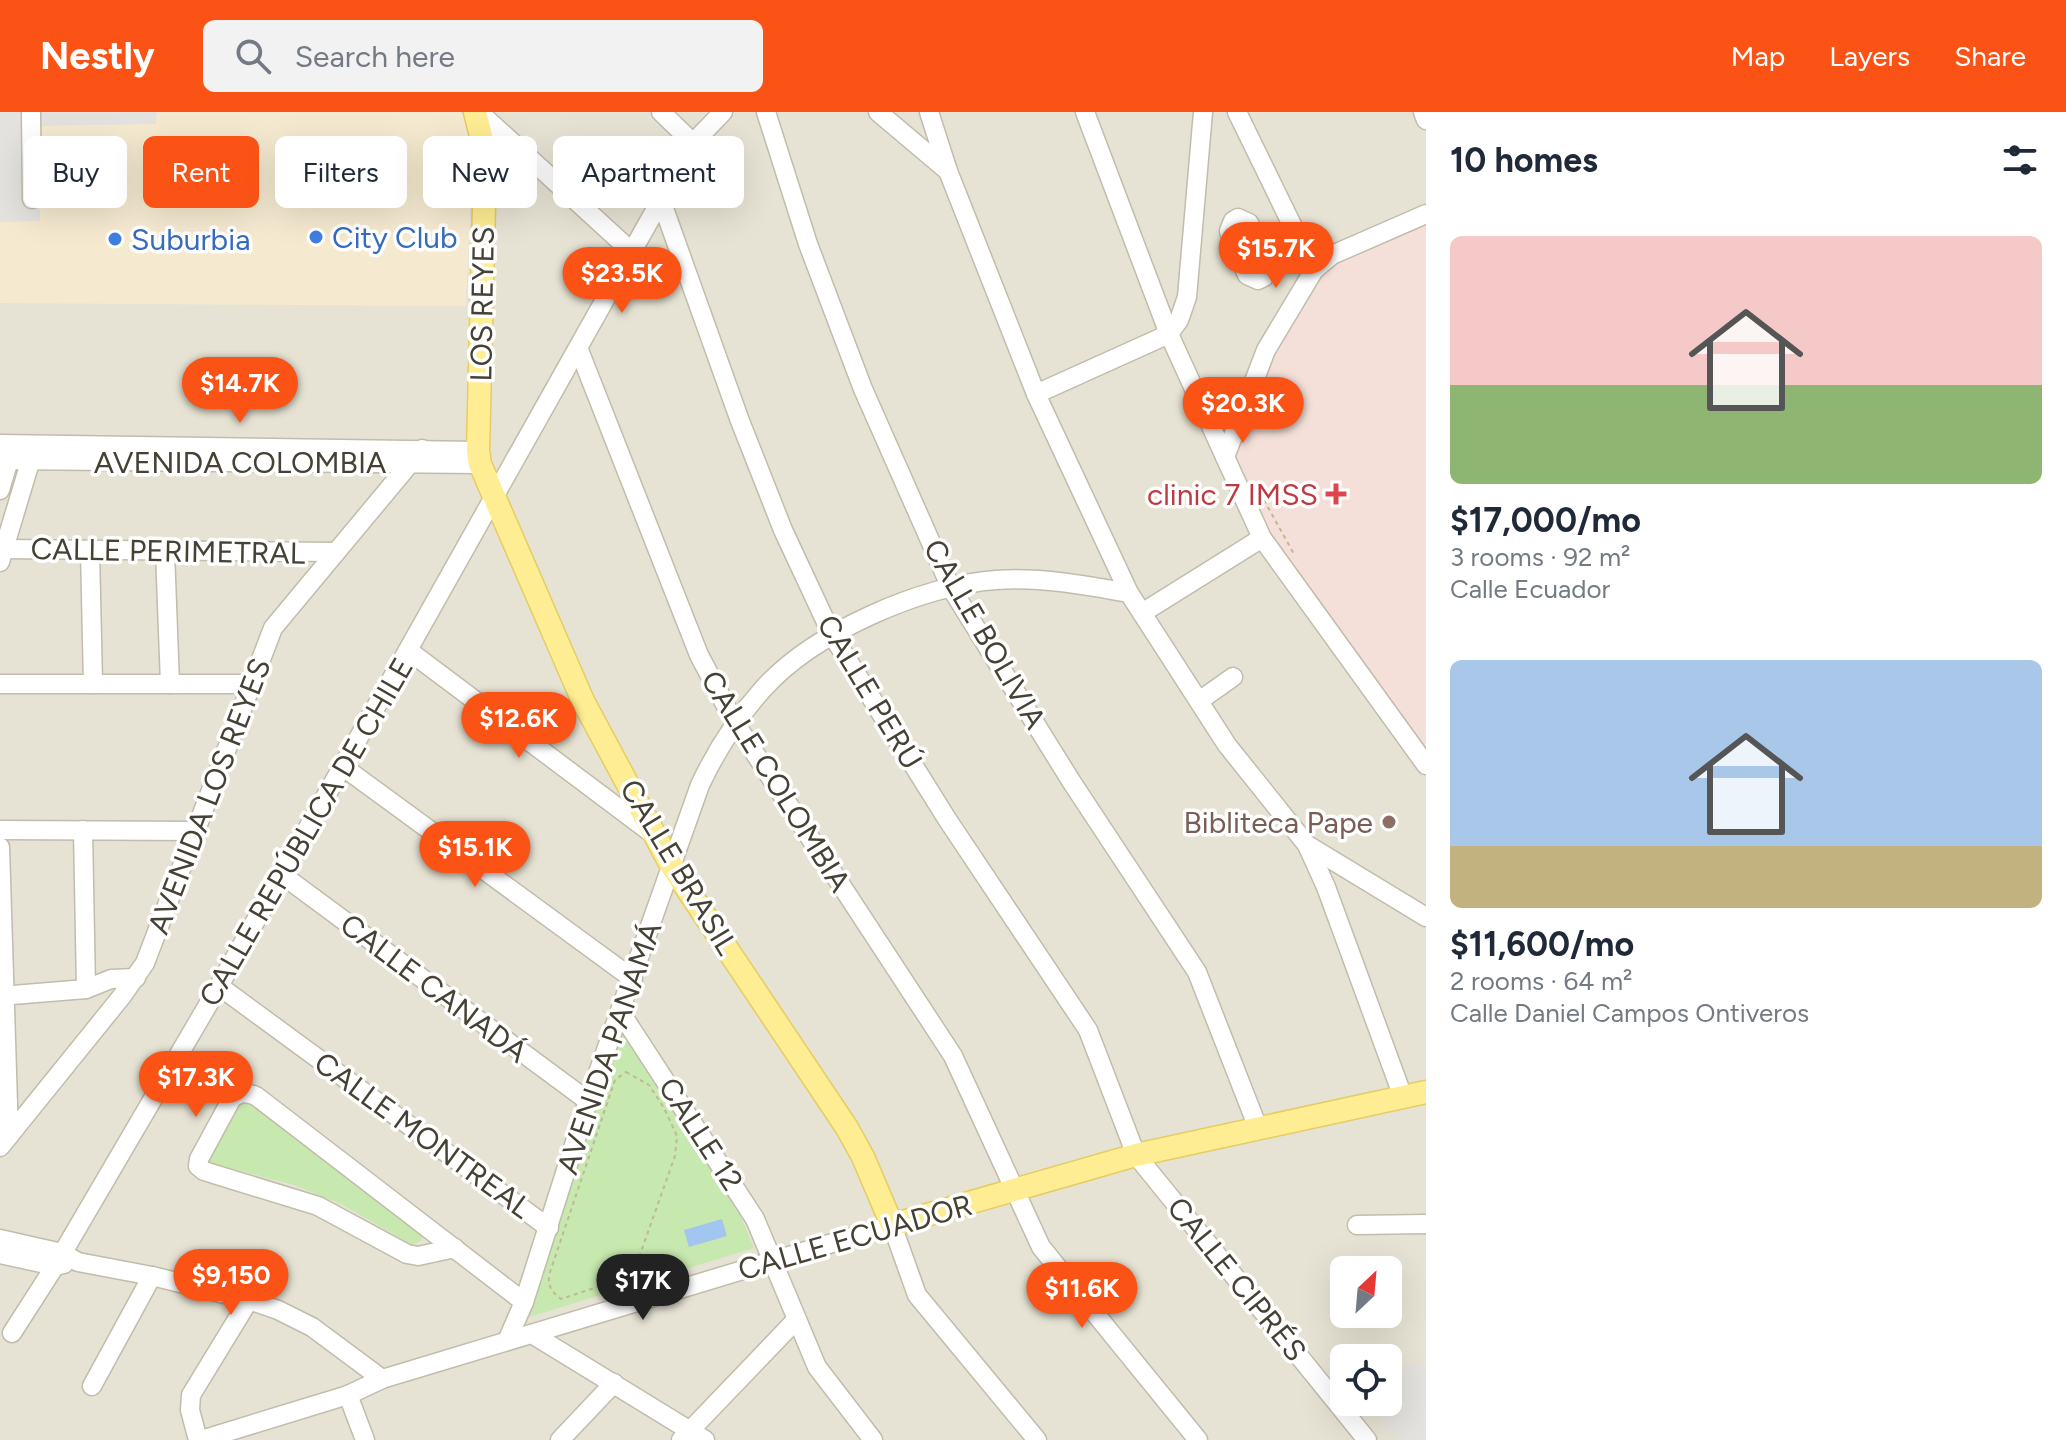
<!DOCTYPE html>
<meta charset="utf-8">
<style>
body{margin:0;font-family:Figtree,sans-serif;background:#f2f2f3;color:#1f2937;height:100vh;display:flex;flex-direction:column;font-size:30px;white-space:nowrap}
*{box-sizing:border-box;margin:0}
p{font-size:26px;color:#747a83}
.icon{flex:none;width:44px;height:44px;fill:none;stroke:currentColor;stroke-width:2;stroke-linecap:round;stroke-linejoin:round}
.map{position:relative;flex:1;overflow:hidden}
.drawer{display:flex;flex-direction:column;background:#fff;width:640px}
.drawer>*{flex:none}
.guide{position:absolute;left:24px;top:24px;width:760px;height:72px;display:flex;gap:16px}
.needle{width:52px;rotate:26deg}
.fabs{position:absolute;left:1330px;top:1144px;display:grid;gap:16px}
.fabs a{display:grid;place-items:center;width:72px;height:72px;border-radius:12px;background:#fff;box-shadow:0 8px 32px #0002;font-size:40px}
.price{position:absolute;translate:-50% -68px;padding:0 18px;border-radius:28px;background:#fb5315;color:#fff;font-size:26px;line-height:52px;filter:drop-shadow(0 2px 4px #0008)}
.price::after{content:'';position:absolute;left:50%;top:48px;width:24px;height:18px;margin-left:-12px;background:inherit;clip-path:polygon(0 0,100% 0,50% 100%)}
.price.current{background:#222;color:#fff}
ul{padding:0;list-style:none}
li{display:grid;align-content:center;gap:16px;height:424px;padding:0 24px}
li span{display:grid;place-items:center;height:248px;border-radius:12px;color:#555}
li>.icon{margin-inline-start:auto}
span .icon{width:144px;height:144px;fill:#fffc;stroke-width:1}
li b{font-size:34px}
h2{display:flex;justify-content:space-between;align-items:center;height:96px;padding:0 24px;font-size:34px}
.pill{padding:0 28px;border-radius:12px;background:#fff;box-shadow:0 8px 32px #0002;font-size:28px;line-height:72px}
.pill.current{background:#fb5315;color:#fff}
header{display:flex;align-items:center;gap:48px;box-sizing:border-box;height:112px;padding:0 40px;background:#fb5315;color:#fff}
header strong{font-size:38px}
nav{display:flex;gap:44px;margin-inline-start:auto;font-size:28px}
.search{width:560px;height:72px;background:#f2f2f3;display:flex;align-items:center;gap:20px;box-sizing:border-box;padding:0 28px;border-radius:12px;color:#747a83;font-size:30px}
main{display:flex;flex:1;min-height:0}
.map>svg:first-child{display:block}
.residential{fill:#e7e3d4;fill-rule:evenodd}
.commercial{fill:#f5ead0}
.medical{fill:#f4e0d9}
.green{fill:#c7e8ae}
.parking{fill:#e4e2de}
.water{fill:#a1c6f0}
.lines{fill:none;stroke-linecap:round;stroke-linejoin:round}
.minor-casing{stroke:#c1bcab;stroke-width:21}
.major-casing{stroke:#e4cd62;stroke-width:25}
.path{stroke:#c0b799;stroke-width:2;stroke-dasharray:4 4;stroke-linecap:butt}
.minor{stroke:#fff;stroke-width:18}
.major{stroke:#ffed93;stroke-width:22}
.shop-dot{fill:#3f7fe0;stroke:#fff;stroke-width:3}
.health-dot{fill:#e0444e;stroke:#fff;stroke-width:3}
.education-dot{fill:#8d6e63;stroke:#fff;stroke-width:3}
.labels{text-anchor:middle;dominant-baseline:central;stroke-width:7;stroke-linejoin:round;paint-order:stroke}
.shop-label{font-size:30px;fill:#366cbe;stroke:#fff;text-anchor:start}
.street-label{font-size:30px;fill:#464135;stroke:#fff}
.health-label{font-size:30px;fill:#be3a42;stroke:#fff;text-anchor:end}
.education-label{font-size:30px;fill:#785e54;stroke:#fff;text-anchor:end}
</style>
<header>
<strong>Nestly</strong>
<div class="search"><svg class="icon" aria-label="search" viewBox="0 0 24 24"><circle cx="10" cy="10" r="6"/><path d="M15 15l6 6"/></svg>Search here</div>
<nav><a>Map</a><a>Layers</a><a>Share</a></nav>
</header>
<main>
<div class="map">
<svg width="1426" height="1328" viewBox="0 0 1426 1328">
<rect width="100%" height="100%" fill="#f3f1e6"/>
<path class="residential" d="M 0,0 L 1426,0 L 1426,1328 L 0,1328 ZM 1344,1158 L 1388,1158 L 1388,1202 L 1344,1202 ZM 1344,1246 L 1388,1246 L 1388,1290 L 1344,1290 Z"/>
<path class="commercial" d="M 0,0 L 461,0 L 473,26 L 466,194 L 0,191 Z"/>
<path class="medical" d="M 1426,107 L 1426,648 L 1266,421 L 1238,365 L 1235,344 L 1239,324 L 1269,248 L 1322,155 Z"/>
<g class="green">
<path d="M 622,918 L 737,1096 L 754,1136 L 526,1206 Z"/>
<path d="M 247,987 L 425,1123 L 419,1130 L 412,1133 L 343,1093 L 294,1073 L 203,1049 L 239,988 Z"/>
</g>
<g class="parking">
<path d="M 0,0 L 157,0 L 156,12 L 39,14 L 40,109 L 0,110 Z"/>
<path d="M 1426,1252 L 1426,1328 L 1398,1328 L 1376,1303 L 1375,1290 L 1388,1290 L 1388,1263 L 1392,1262 L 1392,1254 Z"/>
</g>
<path class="water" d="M 722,1107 L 727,1124 L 689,1135 L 684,1118 Z"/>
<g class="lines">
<g class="minor-casing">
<g id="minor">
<path d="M 31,0 L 32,87"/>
<path d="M 479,0 L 632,140"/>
<path d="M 661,0 L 693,31"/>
<path d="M 766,0 L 808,132 L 863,277 L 951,476 L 1071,669 L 1197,860 L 1258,1016"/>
<path d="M 878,0 L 948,59"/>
<path d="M 929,0 L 948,59 L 1036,282 L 1129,481 L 1227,633 L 1307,733 L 1326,775 L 1403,985"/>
<path d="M 1085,0 L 1169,222 L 1262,426 L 1426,653"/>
<path d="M 1237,0 L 1314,158"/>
<path d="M 1423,0 L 1426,8"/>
<path d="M 661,88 L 740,309 L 783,418 L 832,523 L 947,707 L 1088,918 L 1136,1043 L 1367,1328"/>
<path d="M 1238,106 L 1249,111 L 1269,153 L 1264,165 L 1258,168 L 1247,163 L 1229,119 L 1233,109 Z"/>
<path d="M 1265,142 L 1297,124"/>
<path d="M 579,238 L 699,543 L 735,611 L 953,944 L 1041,1135 L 1198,1328"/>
<path d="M 1036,282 L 1169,222 L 1179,208 L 1187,185 L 1203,0"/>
<path d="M 0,332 L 478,339"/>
<path d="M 1225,345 L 1266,238 L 1314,158 L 1332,143 L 1426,102"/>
<path d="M 0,348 L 480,352"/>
<path d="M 0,378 L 12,338"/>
<path d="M 0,437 L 336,440"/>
<path d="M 90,439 L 93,572"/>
<path d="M 165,439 L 170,572"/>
<path d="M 0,450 L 34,337"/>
<path d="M 1142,501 L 1262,426"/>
<path d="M 409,539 L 653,722"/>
<path d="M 0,572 L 250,572"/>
<path d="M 1199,589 L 1233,565"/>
<path d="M 342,654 L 633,867"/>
<path d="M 0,718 L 196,719"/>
<path d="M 83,718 L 86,877"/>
<path d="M 1309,734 L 1426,805"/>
<path d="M 0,735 L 9,1024"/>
<path d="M 281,762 L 588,989"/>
<path d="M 219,874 L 549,1116"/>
<path d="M 0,884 L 86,877 L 111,867 L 136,866"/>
<path d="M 621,901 L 755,1107 L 817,1255 L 873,1328"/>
<path d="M 0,1035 L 122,884 L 145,851 L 273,516 L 422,337"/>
<path d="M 1357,1113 L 1426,1112"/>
<path d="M 0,1127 L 62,1141 L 78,1150 L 152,1164 L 249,1188 L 278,1198 L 312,1215 L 382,1267"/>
<path d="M 455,1136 L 418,1144 L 407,1142 L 318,1094 L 204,1059 L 198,1054 L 199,1047 L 232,986 C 241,980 246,980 256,984 L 524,1190"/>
<path d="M 0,1142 L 55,1154 L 64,1152"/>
<path d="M 12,1221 L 55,1154 L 219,874 L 693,31 L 723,0"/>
<path d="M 532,1222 L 705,1328"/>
<path d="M 507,1229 L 524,1190 L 588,989 L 700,673 C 717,637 737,606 763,577 C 813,521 922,473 996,468 C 1041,465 1085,473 1129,481"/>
<path d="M 92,1274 L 152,1164"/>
<path d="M 348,1283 L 365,1328"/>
<path d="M 198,1328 L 190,1298 L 191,1283 L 249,1188"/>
<path d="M 201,1328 L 348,1283 L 382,1267 L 892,1113 L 917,1183 L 1037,1328"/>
<path d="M 560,1328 L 614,1271"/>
<path d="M 681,1328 L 796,1208"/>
</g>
</g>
<g class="major-casing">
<path id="major" d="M 475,0 L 484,36 L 485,53 L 478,339 L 480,352 L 583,589 L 671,753 L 847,1016 L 863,1045 L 892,1113 L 1136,1043 L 1426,980"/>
</g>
<g class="path">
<path d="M 1260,381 L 1294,442"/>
<path d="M 626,960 L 649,973 L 664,996 L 677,1024 L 675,1044 L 637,1151 L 628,1165 L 561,1187 C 552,1180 548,1175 549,1163 L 615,968 Z"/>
</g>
<use href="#minor" class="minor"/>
<use href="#major" class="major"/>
</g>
<g class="shop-dot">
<circle cx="316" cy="125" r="8"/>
<circle cx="115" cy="127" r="8"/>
</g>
<path class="health-dot" d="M1332 370h8v8h8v8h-8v8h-8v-8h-8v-8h8z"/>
<circle class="education-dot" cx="1389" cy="710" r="8"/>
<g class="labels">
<g class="shop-label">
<text x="332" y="125">City Club</text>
<text x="131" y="127">Suburbia</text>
</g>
<g class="street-label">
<text transform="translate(482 192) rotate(-89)">LOS REYES</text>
<text x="240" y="350">AVENIDA COLOMBIA</text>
<text transform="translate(168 439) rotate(1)">CALLE PERIMETRAL</text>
<text transform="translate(985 522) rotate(60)">CALLE BOLIVIA</text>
<text transform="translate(870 580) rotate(59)">CALLE PERÚ</text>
<text transform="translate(776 669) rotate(58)">CALLE COLOMBIA</text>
<text transform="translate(209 684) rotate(-69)">AVENIDA LOS REYES</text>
<text transform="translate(306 720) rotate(-60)">CALLE REPÚBLICA DE CHILE</text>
<text transform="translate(679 755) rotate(59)">CALLE BRASIL</text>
<text transform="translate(434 876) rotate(37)">CALLE CANADÁ</text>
<text transform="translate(609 936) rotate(-71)">AVENIDA PANAMÁ</text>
<text transform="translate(701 1022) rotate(57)">CALLE 12</text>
<text transform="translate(423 1023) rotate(36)">CALLE MONTREAL</text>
<text transform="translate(855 1125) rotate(-16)">CALLE ECUADOR</text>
<text transform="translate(1237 1167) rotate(51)">CALLE CIPRÉS</text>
</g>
<g class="health-label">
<text x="1318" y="382">clinic 7 IMSS</text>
</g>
<g class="education-label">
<text x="1373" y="710">Bibliteca Pape</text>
</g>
</g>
</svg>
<div class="fabs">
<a><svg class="needle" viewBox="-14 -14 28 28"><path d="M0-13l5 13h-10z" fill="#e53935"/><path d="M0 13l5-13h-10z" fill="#747a83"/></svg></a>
<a><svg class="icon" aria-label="locate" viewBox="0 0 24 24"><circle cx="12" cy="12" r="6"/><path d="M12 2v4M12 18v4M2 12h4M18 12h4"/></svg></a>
</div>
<b class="price" style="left:1276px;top:178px">$15.7K</b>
<b class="price" style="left:622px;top:203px">$23.5K</b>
<b class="price" style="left:240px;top:313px">$14.7K</b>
<b class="price" style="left:1243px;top:333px">$20.3K</b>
<b class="price" style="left:519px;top:648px">$12.6K</b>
<b class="price" style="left:475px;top:777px">$15.1K</b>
<b class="price" style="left:196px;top:1007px">$17.3K</b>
<b class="price" style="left:231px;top:1205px">$9,150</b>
<b class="price current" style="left:643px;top:1210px">$17K</b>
<b class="price" style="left:1082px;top:1218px">$11.6K</b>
<div class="guide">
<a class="pill">Buy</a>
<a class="pill current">Rent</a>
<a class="pill">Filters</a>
<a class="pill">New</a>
<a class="pill">Apartment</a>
</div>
</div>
<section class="drawer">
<h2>10 homes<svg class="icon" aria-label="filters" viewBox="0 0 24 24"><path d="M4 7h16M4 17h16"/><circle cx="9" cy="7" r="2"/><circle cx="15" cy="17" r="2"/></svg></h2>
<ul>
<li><span style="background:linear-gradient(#f6c9c9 60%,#8fb573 0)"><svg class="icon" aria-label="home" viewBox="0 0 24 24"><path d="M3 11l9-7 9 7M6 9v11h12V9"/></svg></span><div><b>$17,000/mo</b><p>3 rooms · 92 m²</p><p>Calle Ecuador</p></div></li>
<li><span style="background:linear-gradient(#a9c7e8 75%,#c2b280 0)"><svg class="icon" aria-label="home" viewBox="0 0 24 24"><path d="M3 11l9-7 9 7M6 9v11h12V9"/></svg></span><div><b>$11,600/mo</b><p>2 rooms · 64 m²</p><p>Calle Daniel Campos Ontiveros</p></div></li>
</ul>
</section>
</main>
